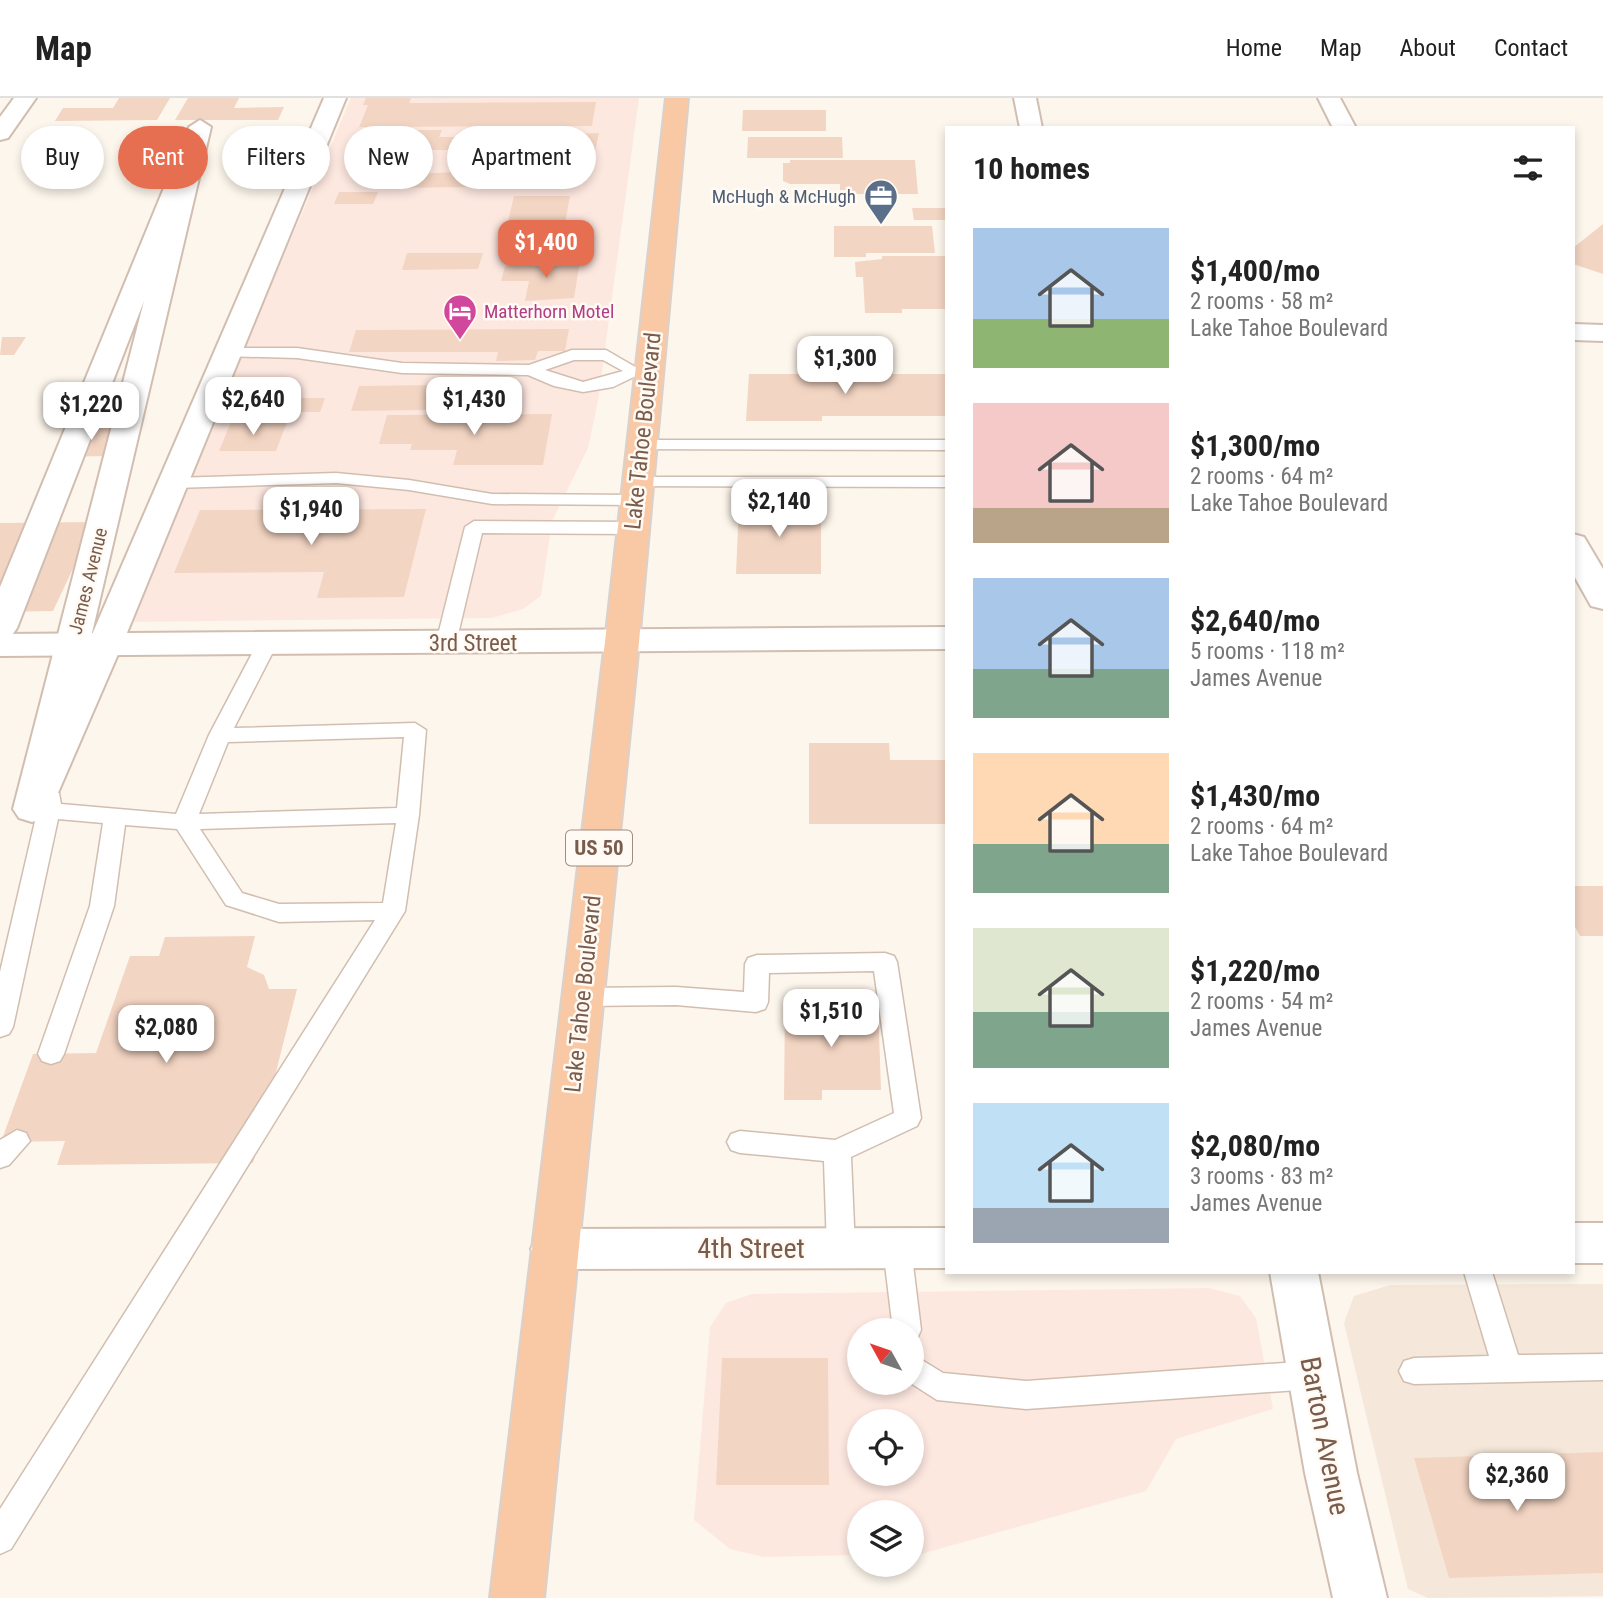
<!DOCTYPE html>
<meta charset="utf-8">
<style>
body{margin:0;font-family:"Roboto Condensed",sans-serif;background:#f2f2f2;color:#222;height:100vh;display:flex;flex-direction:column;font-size:26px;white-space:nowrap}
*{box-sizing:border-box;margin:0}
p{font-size:23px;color:#767676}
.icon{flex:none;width:38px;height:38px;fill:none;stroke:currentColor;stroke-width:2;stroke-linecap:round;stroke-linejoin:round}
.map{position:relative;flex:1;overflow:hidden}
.details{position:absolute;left:945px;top:28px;width:630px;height:1148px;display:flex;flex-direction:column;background:#fff;border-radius:0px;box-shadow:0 4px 10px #0003}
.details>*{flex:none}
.guide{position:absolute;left:21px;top:28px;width:665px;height:63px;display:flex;gap:14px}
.needle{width:46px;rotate:310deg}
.fabs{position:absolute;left:847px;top:1220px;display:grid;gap:14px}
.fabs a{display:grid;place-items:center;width:77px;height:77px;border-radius:50%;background:#fff;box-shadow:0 4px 10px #0003;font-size:35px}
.price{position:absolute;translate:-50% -60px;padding:0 16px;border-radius:14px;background:#fff;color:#222;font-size:23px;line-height:46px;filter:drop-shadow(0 2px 4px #0008)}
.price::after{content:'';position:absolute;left:50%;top:42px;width:21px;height:16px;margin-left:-10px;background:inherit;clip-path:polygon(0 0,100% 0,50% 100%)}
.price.current{background:#e76f51;color:#fff}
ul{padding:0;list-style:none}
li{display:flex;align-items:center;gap:21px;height:175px;padding:0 28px}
li span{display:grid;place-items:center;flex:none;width:196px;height:140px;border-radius:0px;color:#555}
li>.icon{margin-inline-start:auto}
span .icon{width:84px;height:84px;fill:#fffc;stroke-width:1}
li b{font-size:30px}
h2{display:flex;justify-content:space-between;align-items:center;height:84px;padding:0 28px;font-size:30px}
.tag{padding:0 24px;border-radius:32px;background:#fff;box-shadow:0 4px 10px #0003;font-size:24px;line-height:63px}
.tag.current{background:#e76f51;color:#fff}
header{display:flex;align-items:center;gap:42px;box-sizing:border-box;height:98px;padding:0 35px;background:#fff;border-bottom:2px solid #e0e0e0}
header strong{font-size:33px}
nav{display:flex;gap:38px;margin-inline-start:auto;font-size:24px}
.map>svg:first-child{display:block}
.residential{fill:#f5e8da}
.commercial{fill:#fde8e0;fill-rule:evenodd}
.water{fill:#bfe3e8;stroke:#a5d3da;stroke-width:2}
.building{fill:#f3d5c3}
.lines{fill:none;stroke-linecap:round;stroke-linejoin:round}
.service-casing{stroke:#d1beb0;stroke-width:3}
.minor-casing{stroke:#d1beb0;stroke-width:4}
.tertiary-casing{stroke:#d1beb0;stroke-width:4}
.trunk-casing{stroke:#dad1cd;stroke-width:4}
.service{fill:#fff;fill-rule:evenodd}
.minor{fill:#fff;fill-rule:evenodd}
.tertiary{fill:#fff;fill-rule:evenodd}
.trunk{fill:#f9c8a4;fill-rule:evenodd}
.labels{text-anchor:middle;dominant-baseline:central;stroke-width:5;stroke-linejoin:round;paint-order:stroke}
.far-service-label{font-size:19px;fill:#4e5e75;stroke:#fffaf3;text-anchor:end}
.far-hotel-label{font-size:19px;fill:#b23c85;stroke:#fffaf3;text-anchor:start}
.far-street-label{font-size:19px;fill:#7a5c4d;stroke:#fffaf3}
.shield{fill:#fffaf3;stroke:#a28b7f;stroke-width:2}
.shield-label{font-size:21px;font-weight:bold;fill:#7a5c4d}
.street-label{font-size:23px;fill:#7a5c4d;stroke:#fffaf3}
.near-street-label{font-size:28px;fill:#7a5c4d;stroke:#fffaf3}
</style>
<header>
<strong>Map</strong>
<nav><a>Home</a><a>Map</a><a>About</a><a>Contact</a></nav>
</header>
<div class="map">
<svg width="1603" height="1500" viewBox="0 0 1603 1500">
<rect width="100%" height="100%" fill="#fdf6ec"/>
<path class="residential" d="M 1603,1186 L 1603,1498 L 1428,1500 L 1408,1491 L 1344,1225 L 1354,1198 L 1390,1187 Z"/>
<g class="commercial">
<path d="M 351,0 L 639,0 L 598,303 L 588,350 L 552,423 L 541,498 L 523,511 L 492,520 L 128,524 Z"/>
<path d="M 1209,1190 L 1240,1198 L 1256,1220 L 1273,1311 L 1176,1341 L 1146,1393 L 921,1456 L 912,1457 L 912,1414 L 859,1414 L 859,1457 L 763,1459 L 730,1451 L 694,1422 L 710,1229 L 726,1205 L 752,1196 ZM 859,1232 L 912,1232 L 912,1284 L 859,1284 ZM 859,1323 L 912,1323 L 912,1376 L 859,1376 Z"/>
</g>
<path class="water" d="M 473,295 L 498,295 L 509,302 C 498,315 474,312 460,304 L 461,299 Z"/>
<g class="building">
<path d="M 119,0 L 170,0 L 157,22 L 55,23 L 63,10 L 113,10 Z"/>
<path d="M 188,0 L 239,0 L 234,10 L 284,9 L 278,22 L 175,22 Z"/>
<path d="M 366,0 L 411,0 L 409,5 L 596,4 L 592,28 L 359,29 L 368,7 L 363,7 Z"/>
<path d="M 743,12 L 826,12 L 826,33 L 742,33 Z"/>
<path d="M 547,31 L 578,31 L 577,36 L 599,35 L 595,53 L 421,52 L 422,48 L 369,46 L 375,32 L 442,32 L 439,39 L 546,39 Z"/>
<path d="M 748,39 L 842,39 L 843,60 L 747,60 Z"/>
<path d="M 790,62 L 915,62 L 918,96 L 848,96 L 848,92 L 840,92 L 840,86 L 790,86 L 783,83 L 783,65 L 790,65 Z"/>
<path d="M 477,73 L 472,89 L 389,90 L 393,77 Z"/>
<path d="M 339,94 L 378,94 L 373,106 L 334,106 Z"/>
<path d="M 514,98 L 570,98 L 563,136 L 505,136 Z"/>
<path d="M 912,110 L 947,110 L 947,122 L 914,122 Z"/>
<path d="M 1603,126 L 1603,176 L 1573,166 L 1573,150 Z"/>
<path d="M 834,128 L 932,128 L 935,155 L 866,155 L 866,159 L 834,159 Z"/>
<path d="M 407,155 L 483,155 L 478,171 L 402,172 Z"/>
<path d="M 882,158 L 947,158 L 947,211 L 902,211 L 902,215 L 865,215 L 863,179 L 856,179 L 855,164 L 882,161 Z"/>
<path d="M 580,163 L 574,200 L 525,203 L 529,183 L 501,183 L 505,168 Z"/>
<path d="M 569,231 L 565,253 L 538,253 L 535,262 L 496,263 L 498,254 L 349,254 L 356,232 Z"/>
<path d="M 2,239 L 26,239 L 14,257 L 0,257 Z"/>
<path d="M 749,276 L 947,276 L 947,318 L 822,318 L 822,323 L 746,323 Z"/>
<path d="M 433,287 L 426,312 L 351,313 L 359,288 Z"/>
<path d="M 264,300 L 325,300 L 320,314 L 258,314 Z"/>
<path d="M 552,316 L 543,367 L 453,367 L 457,352 L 410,352 L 412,346 L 379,346 L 387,317 Z"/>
<path d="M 231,324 L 287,324 L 276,353 L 219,353 Z"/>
<path d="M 78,328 L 125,328 L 110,358 L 54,359 Z"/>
<path d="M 739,406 L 821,406 L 821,476 L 736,476 Z"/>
<path d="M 426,411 L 404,499 L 317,500 L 324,474 L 174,475 L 200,412 Z"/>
<path d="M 95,424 L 53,513 L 0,514 L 0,425 Z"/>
<path d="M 809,645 L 889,645 L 890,662 L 947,662 L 947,726 L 809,726 Z"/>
<path d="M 1573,788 L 1603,788 L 1603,838 L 1580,838 L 1573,825 Z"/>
<path d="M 255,838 L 247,869 L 264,877 L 269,891 L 297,891 L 253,1065 L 57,1067 L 65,1043 L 1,1044 L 33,956 L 96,955 L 130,858 L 159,858 L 165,839 Z"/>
<path d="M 785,905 L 878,905 L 881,992 L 822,992 L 822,1002 L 784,1002 Z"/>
<path d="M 722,1260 L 828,1260 L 829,1387 L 716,1387 Z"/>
<path d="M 1603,1354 L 1603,1475 L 1449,1480 L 1414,1360 Z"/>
</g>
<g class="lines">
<g class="service-casing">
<g id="service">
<path d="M 228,250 L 297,250 L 402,265 L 529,267 L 572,252 L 606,252 L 644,274 L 613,289 L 583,294 L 554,288 L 528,277 L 402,275 L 297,260 L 222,258 L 220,255 ZM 574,262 L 603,262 L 623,273 L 583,284 L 545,272 Z"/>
<path d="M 641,342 L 947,342 L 947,352 L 635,351 L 632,347 L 635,343 Z"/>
<path d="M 336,375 L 409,382 L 492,396 L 636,397 L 645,402 L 636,407 L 492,406 L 409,392 L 336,385 L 173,390 L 164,385 L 173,380 Z"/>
<path d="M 638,379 L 947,379 L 947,389 L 632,388 L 629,384 Z"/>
<path d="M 474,423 L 633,424 L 642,430 L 633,436 L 482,435 L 456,545 L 446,551 L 436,545 L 465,429 Z"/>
<path d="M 267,540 L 277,546 L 234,630 L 415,625 L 426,632 L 419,717 L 405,813 L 11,1451 L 0,1456 L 0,1411 L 375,822 L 279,824 L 226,807 L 177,731 L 125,727 L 114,808 L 64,956 L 60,963 L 51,966 L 42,963 L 38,956 L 90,808 L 103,725 L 58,721 L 13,929 L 9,936 L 0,939 L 0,874 L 36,719 L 24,716 L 21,711 L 24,706 L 39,704 L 43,695 L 59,695 L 61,706 L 176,716 L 209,637 L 257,546 ZM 404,639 L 397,710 L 199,716 L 228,644 ZM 396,725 L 383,805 L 279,806 L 242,795 L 200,731 Z"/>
<path d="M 885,855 L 894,858 L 897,864 L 921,1020 L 917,1028 L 851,1059 L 855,1150 L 851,1159 L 841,1162 L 831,1159 L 827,1150 L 824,1063 L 740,1055 L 731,1052 L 727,1044 L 731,1036 L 740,1033 L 835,1042 L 894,1015 L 874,873 L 769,875 L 768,904 L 765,911 L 756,914 L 676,907 L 582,908 L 573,906 L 570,899 L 573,892 L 582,890 L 676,889 L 744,894 L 745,866 L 748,860 L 757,857 Z"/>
<path d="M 17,1032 L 26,1035 L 30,1043 L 9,1067 L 0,1070 L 0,1042 Z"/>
<path d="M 897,1138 L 907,1141 L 911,1150 L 921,1232 L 917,1241 L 912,1243 L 912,1232 L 893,1232 L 883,1150 L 887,1141 Z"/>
<path d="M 1464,1174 L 1492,1174 L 1518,1257 L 1603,1256 L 1603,1282 L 1414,1286 L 1404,1283 L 1399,1273 L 1404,1263 L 1414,1260 L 1489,1258 Z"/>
<path d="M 912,1256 L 943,1275 L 1026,1283 L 1312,1263 L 1322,1267 L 1327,1277 L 1322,1287 L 1312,1291 L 1026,1311 L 937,1302 L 909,1284 Z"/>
</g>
</g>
<g class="minor-casing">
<g id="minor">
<path d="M 14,0 L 36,0 L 8,40 L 0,42 L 0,19 Z"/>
<path d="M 324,0 L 346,0 L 122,547 L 51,711 L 45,720 L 32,724 L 19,720 L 13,711 L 144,203 L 17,530 L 12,537 L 0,540 L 0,489 L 189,29 L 200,22 L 211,29 L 91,539 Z"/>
<path d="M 1014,0 L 1036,0 L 1042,30 L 1020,30 Z"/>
<path d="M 1318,0 L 1340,0 L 1356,30 L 1333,30 Z"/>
<path d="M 1573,436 L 1584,439 L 1603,471 L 1603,511 L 1591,508 L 1573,476 Z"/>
<rect x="1573" y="1125" width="30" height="40"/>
<path d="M 947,1130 L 947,1170 L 555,1171 L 538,1165 L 531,1151 L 538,1137 L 555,1131 Z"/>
<path d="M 1270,1174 L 1318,1174 L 1357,1375 L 1387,1500 L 1333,1500 L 1305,1375 Z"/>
</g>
</g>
<g class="tertiary-casing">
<g id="tertiary">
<path d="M 1573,226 L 1603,227 L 1603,243 L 1573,242 Z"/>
<path d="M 947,529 L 947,551 L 0,558 L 0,536 Z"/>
</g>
</g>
<g class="trunk-casing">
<path id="trunk" d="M 666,0 L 688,0 L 639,544 L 544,1500 L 490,1500 L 605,544 Z"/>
</g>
<use href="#service" class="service"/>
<use href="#minor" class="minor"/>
<use href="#tertiary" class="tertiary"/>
<use href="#trunk" class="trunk"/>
</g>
<defs>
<g id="office-pin" transform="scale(1.75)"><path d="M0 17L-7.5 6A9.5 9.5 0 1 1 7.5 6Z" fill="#5c6f8a" stroke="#fffaf3"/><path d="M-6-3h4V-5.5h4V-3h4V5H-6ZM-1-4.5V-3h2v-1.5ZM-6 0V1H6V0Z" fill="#fff"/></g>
<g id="hotel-pin" transform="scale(1.75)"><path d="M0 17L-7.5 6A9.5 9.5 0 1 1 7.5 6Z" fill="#d1479c" stroke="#fffaf3"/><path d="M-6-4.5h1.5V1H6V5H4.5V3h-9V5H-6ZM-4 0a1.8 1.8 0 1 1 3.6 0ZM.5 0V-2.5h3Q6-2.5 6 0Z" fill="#fff"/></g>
</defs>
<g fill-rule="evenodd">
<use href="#office-pin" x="881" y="98"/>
<use href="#hotel-pin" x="460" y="213"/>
</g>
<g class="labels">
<g class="far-service-label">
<text x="856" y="98">McHugh &amp; McHugh</text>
</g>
<g class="far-hotel-label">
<text x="484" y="213">Matterhorn Motel</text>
</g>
<g class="far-street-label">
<text transform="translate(88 483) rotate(-76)">James Avenue</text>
</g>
<rect class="shield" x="566" y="732.5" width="66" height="35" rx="5"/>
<g class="shield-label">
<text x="599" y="750">US 50</text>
</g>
<g class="street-label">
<text transform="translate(643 333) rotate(-84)">Lake Tahoe Boulevard</text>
<text x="473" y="545">3rd Street</text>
<text transform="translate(583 896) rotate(-84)">Lake Tahoe Boulevard</text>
</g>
<g class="near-street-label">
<text x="751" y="1150">4th Street</text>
<text transform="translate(1325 1338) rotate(79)">Barton Avenue</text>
</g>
</g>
</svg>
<div class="fabs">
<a><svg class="needle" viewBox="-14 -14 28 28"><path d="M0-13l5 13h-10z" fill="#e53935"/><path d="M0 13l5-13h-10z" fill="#767676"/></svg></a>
<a><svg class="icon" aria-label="locate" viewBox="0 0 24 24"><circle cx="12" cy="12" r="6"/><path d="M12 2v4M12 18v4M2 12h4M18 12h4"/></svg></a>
<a><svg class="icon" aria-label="layers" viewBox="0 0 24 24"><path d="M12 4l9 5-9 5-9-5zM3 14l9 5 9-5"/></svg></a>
</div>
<b class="price current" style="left:546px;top:182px">$1,400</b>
<b class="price" style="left:845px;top:298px">$1,300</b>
<b class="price" style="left:253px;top:339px">$2,640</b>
<b class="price" style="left:474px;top:339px">$1,430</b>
<b class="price" style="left:91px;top:344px">$1,220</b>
<b class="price" style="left:779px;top:441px">$2,140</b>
<b class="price" style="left:311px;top:449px">$1,940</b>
<b class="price" style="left:831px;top:951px">$1,510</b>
<b class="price" style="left:166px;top:967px">$2,080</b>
<b class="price" style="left:1517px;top:1415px">$2,360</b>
<div class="guide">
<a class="tag">Buy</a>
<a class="tag current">Rent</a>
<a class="tag">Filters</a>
<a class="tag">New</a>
<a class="tag">Apartment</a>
</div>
<section class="details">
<h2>10 homes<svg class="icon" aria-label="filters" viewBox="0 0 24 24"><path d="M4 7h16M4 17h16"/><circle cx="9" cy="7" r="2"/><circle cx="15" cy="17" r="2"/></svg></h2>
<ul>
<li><span style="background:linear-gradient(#a9c7e8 65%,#8fb573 0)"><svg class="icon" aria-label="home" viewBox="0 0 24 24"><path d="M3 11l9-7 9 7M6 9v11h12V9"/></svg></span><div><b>$1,400/mo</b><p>2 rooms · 58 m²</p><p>Lake Tahoe Boulevard</p></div></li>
<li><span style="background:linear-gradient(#f6c9c9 75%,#b9a48a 0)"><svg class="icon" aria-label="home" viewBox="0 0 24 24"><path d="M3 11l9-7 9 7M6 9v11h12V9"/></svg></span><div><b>$1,300/mo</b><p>2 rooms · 64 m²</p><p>Lake Tahoe Boulevard</p></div></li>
<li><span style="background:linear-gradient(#a9c7e8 65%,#7fa58c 0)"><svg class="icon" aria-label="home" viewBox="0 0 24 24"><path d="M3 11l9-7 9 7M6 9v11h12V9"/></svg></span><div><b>$2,640/mo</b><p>5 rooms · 118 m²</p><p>James Avenue</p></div></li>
<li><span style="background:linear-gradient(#ffd9b3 65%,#7fa58c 0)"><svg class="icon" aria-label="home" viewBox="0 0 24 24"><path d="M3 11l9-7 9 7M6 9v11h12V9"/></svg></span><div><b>$1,430/mo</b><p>2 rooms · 64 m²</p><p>Lake Tahoe Boulevard</p></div></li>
<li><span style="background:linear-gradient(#dfe7d0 60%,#7fa58c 0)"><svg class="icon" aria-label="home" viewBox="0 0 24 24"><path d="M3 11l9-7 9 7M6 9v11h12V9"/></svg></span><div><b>$1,220/mo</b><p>2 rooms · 54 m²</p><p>James Avenue</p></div></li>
<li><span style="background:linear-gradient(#bfe0f5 75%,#9aa5b1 0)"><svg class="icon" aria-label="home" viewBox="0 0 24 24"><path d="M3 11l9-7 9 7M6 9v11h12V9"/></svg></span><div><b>$2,080/mo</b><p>3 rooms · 83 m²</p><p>James Avenue</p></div></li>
</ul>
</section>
</div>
